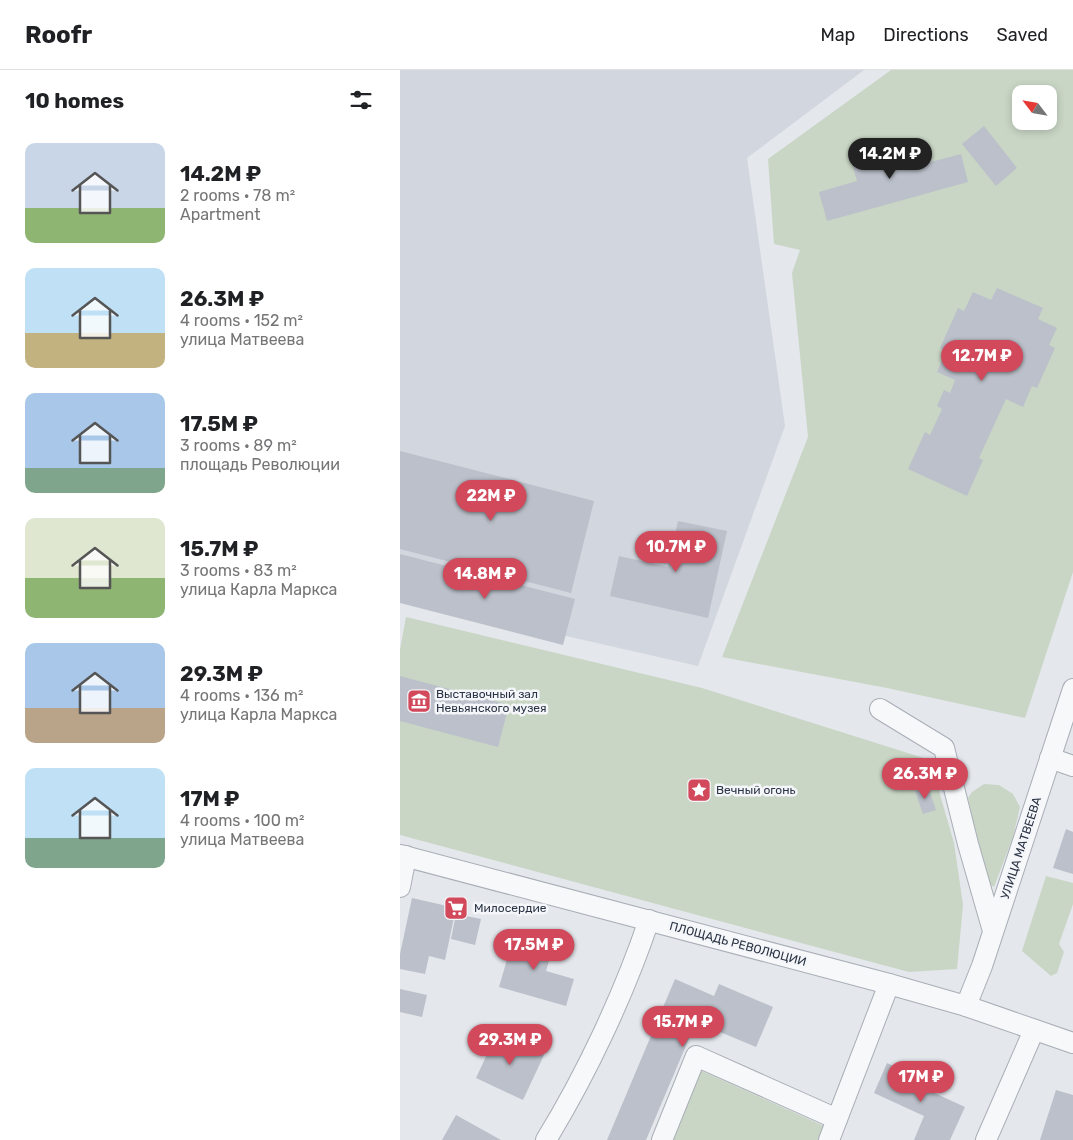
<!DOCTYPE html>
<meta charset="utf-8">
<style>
body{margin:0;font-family:Rubik,sans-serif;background:#f2f2f2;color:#202124;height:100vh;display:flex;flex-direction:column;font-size:19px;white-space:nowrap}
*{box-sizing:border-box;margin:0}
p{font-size:16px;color:#757577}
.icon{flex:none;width:28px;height:28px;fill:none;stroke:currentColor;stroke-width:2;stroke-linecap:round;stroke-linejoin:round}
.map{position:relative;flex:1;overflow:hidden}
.details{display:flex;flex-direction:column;background:#fff;width:400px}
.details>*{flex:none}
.needle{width:32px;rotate:301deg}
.fabs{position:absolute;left:612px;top:15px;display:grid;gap:10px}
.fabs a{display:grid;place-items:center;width:45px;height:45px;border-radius:10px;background:#fff;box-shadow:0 2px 8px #0003;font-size:25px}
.price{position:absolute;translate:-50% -42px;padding:0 11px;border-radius:18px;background:#d1495b;color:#fff;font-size:16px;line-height:32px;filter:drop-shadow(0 1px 2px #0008)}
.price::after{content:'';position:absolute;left:50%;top:30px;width:15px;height:11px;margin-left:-8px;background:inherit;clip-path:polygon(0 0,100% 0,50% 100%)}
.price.current{background:#222;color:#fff}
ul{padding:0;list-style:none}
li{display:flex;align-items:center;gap:15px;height:125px;padding:0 25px}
li span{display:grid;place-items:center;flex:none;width:140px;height:100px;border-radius:10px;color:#555}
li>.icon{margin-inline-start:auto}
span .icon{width:60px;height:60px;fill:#fffc;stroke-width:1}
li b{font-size:21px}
h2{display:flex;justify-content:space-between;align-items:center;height:60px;padding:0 25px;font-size:21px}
header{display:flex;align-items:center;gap:30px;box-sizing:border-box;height:70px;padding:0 25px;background:#fff;border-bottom:1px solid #e0e0e0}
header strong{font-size:24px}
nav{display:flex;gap:28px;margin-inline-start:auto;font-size:18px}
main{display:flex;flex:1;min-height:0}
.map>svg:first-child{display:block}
.built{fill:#d2d6de}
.green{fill:#c9d6c5;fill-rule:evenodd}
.building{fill:#bbc0ca}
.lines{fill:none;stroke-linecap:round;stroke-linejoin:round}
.minor-casing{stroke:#a9aeb7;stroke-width:22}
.minor{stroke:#f7f8fa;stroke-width:20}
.labels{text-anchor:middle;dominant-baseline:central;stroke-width:5;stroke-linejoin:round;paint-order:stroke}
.poi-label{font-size:12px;fill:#2b3445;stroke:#f4f6f9;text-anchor:start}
.street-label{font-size:12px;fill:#2b3445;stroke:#f4f6f9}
</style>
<header>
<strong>Roofr</strong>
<nav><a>Map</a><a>Directions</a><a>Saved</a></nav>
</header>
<main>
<section class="details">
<h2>10 homes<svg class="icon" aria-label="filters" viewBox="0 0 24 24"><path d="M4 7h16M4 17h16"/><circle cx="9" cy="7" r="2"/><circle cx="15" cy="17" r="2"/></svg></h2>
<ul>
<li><span style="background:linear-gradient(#c9d6e8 65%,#8fb573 0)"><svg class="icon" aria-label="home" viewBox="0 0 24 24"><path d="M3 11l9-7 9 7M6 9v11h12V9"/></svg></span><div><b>14.2M ₽</b><p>2 rooms · 78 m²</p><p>Apartment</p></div></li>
<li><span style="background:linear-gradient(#bfe0f5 65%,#c2b280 0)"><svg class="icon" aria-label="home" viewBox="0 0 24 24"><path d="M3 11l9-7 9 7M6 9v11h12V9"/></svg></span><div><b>26.3M ₽</b><p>4 rooms · 152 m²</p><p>улица Матвеева</p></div></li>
<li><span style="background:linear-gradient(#a9c7e8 75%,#7fa58c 0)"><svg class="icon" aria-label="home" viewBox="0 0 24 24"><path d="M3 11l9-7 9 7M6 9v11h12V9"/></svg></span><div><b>17.5M ₽</b><p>3 rooms · 89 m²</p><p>площадь Революции</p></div></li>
<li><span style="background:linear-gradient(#dfe7d0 60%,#8fb573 0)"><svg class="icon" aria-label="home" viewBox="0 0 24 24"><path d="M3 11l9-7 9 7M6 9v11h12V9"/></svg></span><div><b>15.7M ₽</b><p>3 rooms · 83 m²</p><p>улица Карла Маркса</p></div></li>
<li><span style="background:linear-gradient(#a9c7e8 65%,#b9a48a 0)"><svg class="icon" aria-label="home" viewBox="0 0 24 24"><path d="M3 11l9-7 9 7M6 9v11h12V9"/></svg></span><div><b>29.3M ₽</b><p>4 rooms · 136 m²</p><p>улица Карла Маркса</p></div></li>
<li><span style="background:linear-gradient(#bfe0f5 70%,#7fa58c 0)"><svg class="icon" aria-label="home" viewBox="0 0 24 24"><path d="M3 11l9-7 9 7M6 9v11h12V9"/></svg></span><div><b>17M ₽</b><p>4 rooms · 100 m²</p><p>улица Матвеева</p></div></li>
</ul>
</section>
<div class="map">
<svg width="673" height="1070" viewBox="0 0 673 1070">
<rect width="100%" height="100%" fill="#e4e7ec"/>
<path class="built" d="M 0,0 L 464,0 L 347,88 L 385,356 L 298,596 L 0,528 Z"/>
<g class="green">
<path d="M 491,0 L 673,0 L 673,502 L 625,648 L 487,618 L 322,587 L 408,367 L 392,203 L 400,180 L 374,174 L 368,89 ZM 621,24 L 649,24 L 649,51 L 621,51 Z"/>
<path d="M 6,547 L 302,618 L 530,690 L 554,773 L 563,835 L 557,899 L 509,902 L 0,765 L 0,580 Z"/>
<path d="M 584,714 L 599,715 L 613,724 L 620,737 L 613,767 L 594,817 L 586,812 L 568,728 L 572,722 Z"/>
<path d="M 646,806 L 673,813 L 673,834 L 659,874 L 664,882 L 657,903 L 651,906 L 622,881 Z"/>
<path d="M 300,1000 L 424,1056 L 418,1070 L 273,1070 Z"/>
</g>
<g class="building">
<path d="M 584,56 L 617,98 L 596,116 L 562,74 Z"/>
<path d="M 504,69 L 512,97 L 561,84 L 568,112 L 427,151 L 419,122 L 457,111 L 449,84 Z"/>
<path d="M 597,218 L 643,238 L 638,249 L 657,258 L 649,275 L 655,278 L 637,318 L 632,316 L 623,337 L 606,329 L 579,388 L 583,390 L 567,426 L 508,399 L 525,362 L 530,365 L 542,339 L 537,336 L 544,320 L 550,323 L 555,310 L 537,302 L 546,281 L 540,278 L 558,238 L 564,241 L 573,222 L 591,230 Z"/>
<path d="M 0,381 L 194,431 L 171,523 L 0,479 Z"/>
<path d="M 278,451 L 327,461 L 308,548 L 210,526 L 219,486 L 268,497 Z"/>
<path d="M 0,484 L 175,529 L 163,575 L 0,533 Z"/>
<path d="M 0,606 L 109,635 L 98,677 L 0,651 Z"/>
<path d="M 528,717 L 536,740 L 523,744 L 515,721 Z"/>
<path d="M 666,759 L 673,762 L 673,804 L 653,798 Z"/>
<path d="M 12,828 L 56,838 L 45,890 L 29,886 L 25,904 L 0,899 L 0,884 Z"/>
<path d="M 56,844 L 81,849 L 75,875 L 51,869 Z"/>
<path d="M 115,862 L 154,874 L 146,901 L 174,909 L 166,936 L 99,917 Z"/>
<path d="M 275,909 L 314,926 L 319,914 L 373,937 L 356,977 L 296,952 L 246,1070 L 207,1070 Z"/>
<path d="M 0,919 L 27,925 L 22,947 L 0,942 Z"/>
<path d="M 97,963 L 144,985 L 123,1030 L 76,1008 Z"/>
<path d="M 487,993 L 531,1013 L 530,1021 L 565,1037 L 550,1070 L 514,1070 L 524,1046 L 474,1023 Z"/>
<path d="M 656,1020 L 673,1025 L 673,1070 L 640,1070 Z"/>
<path d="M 56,1045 L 101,1070 L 42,1070 Z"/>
</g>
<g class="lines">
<g class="minor-casing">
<g id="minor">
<path d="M 480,639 L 544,678 L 568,774 L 593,861"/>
<path d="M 650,688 L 673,696"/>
<path d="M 0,785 L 489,914 L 566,936 L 673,973"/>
<path d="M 0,817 L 6,786"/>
<path d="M 566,936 L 582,896 L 673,619"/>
<path d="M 146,1070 C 187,1003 224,924 249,850"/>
<path d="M 262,1070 L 296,986 L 437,1049"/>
<path d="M 429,1070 L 489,914"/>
<path d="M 586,1070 L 634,960"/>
</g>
</g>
<use href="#minor" class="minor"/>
</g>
<defs>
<g id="museum-square" transform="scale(1.25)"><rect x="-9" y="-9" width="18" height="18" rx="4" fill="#d1495b" stroke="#f4f6f9"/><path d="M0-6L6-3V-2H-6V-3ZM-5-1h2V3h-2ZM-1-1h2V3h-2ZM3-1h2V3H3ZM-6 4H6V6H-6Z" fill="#fff"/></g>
<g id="sight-square" transform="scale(1.25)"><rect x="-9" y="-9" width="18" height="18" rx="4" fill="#d1495b" stroke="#f4f6f9"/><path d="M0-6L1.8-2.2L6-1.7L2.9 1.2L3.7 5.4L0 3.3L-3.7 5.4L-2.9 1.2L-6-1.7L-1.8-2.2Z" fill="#fff"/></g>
<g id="supermarket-square" transform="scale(1.25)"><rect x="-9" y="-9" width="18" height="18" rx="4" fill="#d1495b" stroke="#f4f6f9"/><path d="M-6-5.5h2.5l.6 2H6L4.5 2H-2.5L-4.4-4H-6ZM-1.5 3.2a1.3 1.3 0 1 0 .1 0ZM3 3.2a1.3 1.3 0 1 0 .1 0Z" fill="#fff"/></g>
</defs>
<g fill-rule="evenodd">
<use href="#museum-square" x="19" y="631"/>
<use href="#sight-square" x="299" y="720"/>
<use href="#supermarket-square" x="56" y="838"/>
</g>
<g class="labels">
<g class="poi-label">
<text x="36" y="624">Выставочный зал<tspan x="36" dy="14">Невьянского музея</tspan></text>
<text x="316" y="720">Вечный огонь</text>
<text x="74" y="838">Милосердие</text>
</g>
<g class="street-label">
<text transform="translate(621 778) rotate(-72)">УЛИЦА МАТВЕЕВА</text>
<text transform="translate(338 874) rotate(15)">ПЛОЩАДЬ РЕВОЛЮЦИИ</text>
</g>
</g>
</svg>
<div class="fabs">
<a><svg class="needle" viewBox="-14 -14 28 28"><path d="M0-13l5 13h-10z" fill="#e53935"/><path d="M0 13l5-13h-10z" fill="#757577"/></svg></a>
</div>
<b class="price current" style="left:490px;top:110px">14.2M ₽</b>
<b class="price" style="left:582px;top:312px">12.7M ₽</b>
<b class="price" style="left:91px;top:452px">22M ₽</b>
<b class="price" style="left:276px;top:503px">10.7M ₽</b>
<b class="price" style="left:85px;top:530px">14.8M ₽</b>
<b class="price" style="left:525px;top:730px">26.3M ₽</b>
<b class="price" style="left:134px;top:901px">17.5M ₽</b>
<b class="price" style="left:283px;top:978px">15.7M ₽</b>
<b class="price" style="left:110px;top:996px">29.3M ₽</b>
<b class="price" style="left:521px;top:1033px">17M ₽</b>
</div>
</main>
